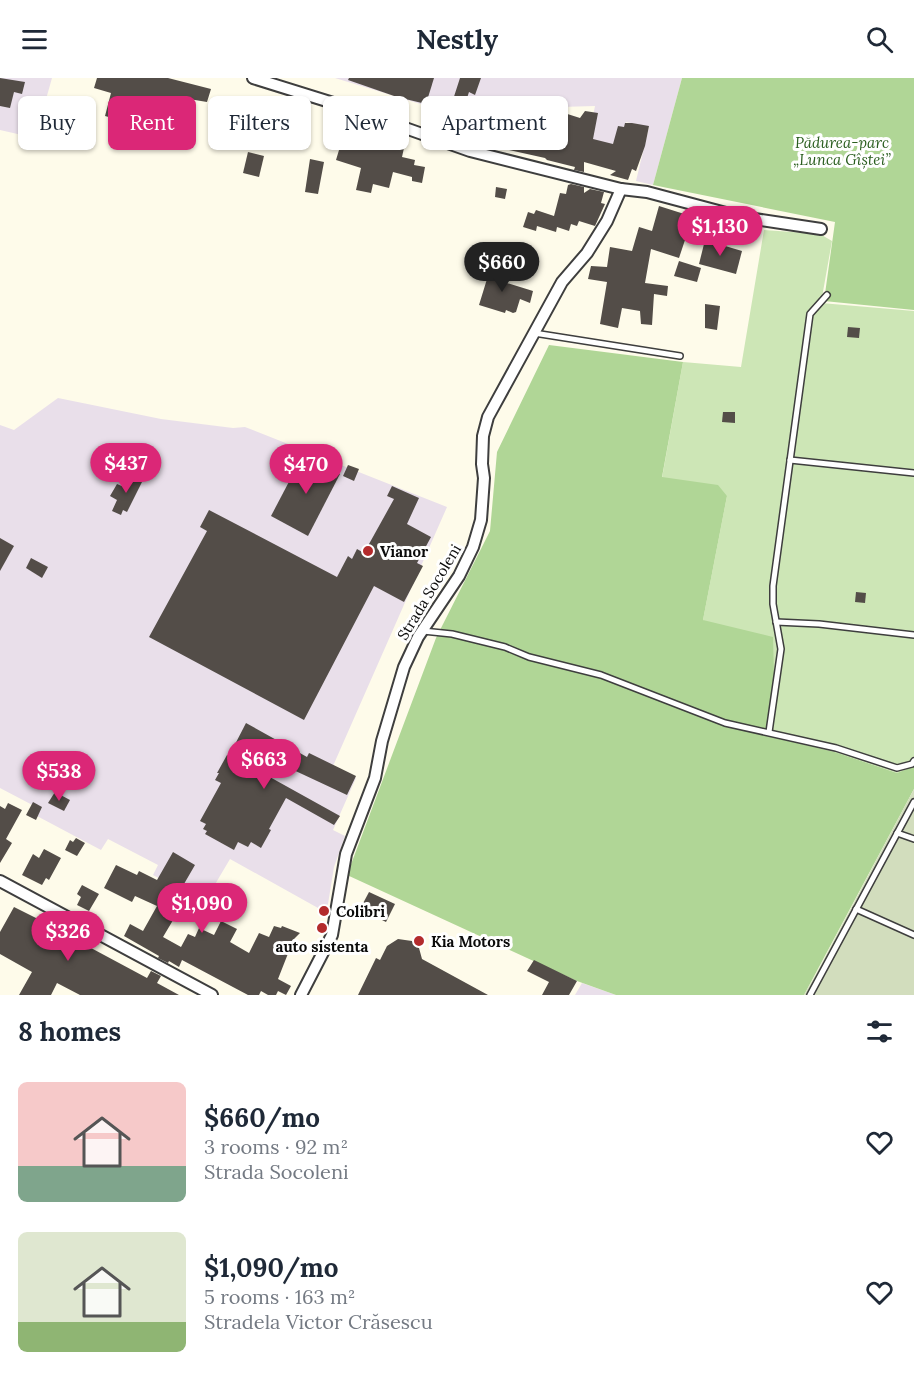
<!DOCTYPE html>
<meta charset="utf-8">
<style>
body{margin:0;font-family:Lora,serif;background:#f2f2f3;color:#1f2937;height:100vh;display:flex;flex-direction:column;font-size:22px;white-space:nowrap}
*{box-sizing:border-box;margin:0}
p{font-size:20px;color:#747a83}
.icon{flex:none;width:33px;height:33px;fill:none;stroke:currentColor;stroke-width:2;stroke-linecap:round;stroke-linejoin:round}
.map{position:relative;height:917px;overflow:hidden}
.panel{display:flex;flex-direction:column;background:#fff;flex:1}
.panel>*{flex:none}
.banner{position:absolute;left:18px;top:18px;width:600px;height:54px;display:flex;gap:12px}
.price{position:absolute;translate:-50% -51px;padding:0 14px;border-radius:21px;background:#db2777;color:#fff;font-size:20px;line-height:39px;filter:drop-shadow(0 2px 3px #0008)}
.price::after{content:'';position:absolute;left:50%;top:36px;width:18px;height:14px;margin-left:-9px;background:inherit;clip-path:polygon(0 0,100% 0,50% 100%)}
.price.active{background:#222;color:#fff}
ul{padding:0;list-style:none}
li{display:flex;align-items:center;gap:18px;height:150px;padding:0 18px}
li span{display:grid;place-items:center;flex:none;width:168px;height:120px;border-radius:9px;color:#555}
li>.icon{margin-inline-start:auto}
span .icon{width:72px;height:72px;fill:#fffc;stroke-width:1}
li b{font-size:26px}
h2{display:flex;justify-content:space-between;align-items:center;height:72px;padding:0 18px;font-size:26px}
.pill{padding:0 21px;border-radius:9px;background:#fff;box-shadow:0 2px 4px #0004;font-size:21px;line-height:54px}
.pill.active{background:#db2777;color:#fff}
header{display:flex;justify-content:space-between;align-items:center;height:78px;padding:0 18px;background:#fff;font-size:27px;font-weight:700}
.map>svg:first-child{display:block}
.industrial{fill:#e9dfea}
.green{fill:#cde6b6}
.forest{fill:#b0d696}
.cemetery{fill:#d2ddbd}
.building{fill:#534d48}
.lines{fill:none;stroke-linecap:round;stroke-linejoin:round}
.lane-casing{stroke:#3e3e3e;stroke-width:8}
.street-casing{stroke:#3e3e3e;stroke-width:14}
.lane{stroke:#fff;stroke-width:5}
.street{stroke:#fff;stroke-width:10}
.poi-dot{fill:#b32b2c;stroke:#fff;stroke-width:2}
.labels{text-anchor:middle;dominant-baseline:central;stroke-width:6;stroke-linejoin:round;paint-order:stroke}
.park-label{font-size:15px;font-style:italic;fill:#2a5e1f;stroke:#fff}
.poi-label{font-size:15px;font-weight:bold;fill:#0b0b0b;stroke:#fff;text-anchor:start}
.street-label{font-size:15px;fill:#0b0b0b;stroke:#fff}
</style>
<header><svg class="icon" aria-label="menu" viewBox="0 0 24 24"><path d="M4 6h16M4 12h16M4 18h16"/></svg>Nestly<svg class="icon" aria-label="search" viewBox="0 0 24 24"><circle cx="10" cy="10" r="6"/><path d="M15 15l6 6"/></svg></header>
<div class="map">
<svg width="914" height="917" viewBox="0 0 914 917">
<rect width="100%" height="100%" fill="#fefbea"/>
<g class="industrial">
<path d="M 0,0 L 52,0 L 35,60 L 0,52 Z"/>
<path d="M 335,0 L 682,0 L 653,107 L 636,103 L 649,49 L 626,44 L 624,49 L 619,49 L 612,70 L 588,63 L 595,28 L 525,30 L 497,43 L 475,36 L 473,42 Z"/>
<path d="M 58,320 L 161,341 L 233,350 L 245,349 L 447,429 L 333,688 L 356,700 L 333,752 L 345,758 L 334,789 L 328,826 L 325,830 L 318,830 L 230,781 L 204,825 L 153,797 L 158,787 L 108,761 L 101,772 L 37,738 L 40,731 L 0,710 L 0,347 L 14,352 Z"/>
<path d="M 582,905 L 616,917 L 575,917 Z"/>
</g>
<path class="green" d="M 764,152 L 820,156 L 832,163 L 821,225 L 914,233 L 914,688 L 897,695 L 835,674 L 765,659 L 774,598 L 703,542 L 727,418 L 662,400 L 683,284 L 741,289 Z"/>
<g class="forest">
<path d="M 682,0 L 914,0 L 914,232 L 824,223 L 835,144 L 653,107 Z"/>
<path d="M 549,267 L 683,284 L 662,399 L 718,407 L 727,418 L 703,542 L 773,559 L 774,598 L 766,658 L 835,674 L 897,695 L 914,688 L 914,711 L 804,917 L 616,917 L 577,903 L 347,797 L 436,560 L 490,453 L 497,374 Z"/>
</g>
<path class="cemetery" d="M 914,711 L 914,917 L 804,917 L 816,896 Z"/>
<g class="building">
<path d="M 0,0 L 25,4 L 22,16 L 14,14 L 10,30 L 0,28 Z"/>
<path d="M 97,0 L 168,0 L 211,11 L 207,24 L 189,21 L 185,40 L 178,39 L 177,47 L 147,40 L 150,28 L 129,21 L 123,43 L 105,38 L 111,15 L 94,10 Z"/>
<path d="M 349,0 L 434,0 L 426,26 L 397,19 L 348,2 Z"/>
<path d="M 460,0 L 481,0 L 475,17 L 469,14 L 461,38 L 449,34 Z"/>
<path d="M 558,33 L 580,40 L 585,33 L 598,35 L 593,61 L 613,66 L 618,48 L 624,49 L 625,45 L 632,45 L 649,48 L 645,68 L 636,93 L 632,91 L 628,102 L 610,97 L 616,93 L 584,84 L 584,94 L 574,92 L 575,89 L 547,82 L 545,80 L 509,72 L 511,62 L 545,69 L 548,56 L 551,57 Z"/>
<path d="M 334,35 L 347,39 L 347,42 L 377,51 L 375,58 L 380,60 L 379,62 L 404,70 L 402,79 L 415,82 L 414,87 L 425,89 L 422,105 L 412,103 L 412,99 L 393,94 L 389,110 L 373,106 L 371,115 L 356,112 L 361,90 L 336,82 L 342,62 L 327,57 Z"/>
<path d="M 500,43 L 512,45 L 511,53 L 513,54 L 509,68 L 493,63 L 496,53 L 498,54 Z"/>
<path d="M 263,52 L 287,57 L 285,68 L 260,64 Z"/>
<path d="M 248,74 L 264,78 L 259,99 L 243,95 Z"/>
<path d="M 310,81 L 324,84 L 318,116 L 305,114 Z"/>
<path d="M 571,106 L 584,109 L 584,115 L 590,111 L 604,114 L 601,125 L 605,126 L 595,148 L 579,143 L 577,148 L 571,146 L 569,153 L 557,149 L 556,154 L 537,148 L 536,153 L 523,149 L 528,134 L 534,136 L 536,132 L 554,138 L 560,115 L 566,116 L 568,107 Z"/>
<path d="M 496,109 L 507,111 L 505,121 L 495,119 Z"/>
<path d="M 659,128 L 700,141 L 694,161 L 686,159 L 679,180 L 651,171 L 645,205 L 668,208 L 667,218 L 654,216 L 652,247 L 641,246 L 640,233 L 622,230 L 618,250 L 600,246 L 607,204 L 588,201 L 591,188 L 607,189 L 610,169 L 632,173 L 639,149 L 652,153 Z"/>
<path d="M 705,162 L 742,173 L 736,196 L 699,186 Z"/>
<path d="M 679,183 L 701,190 L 697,204 L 674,198 Z"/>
<path d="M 481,188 L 497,192 L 494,201 L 533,213 L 530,225 L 520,221 L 516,234 L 513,235 L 506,232 L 505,235 L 479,227 L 487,201 L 478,199 Z"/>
<path d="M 705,226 L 720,228 L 717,252 L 705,250 Z"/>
<path d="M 848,249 L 860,250 L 859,260 L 847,259 Z"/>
<path d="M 723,334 L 735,334 L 735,345 L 722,344 Z"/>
<path d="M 303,377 L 340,396 L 308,458 L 271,438 Z"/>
<path d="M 348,387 L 359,391 L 354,403 L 343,398 Z"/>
<path d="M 131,395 L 143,402 L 127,434 L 123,432 L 121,437 L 112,433 L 117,422 L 110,418 L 117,406 L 124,409 Z"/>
<path d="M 392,408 L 419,420 L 407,446 L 431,459 L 417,485 L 423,488 L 404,524 L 374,508 L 304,642 L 149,559 L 207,453 L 200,449 L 209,432 L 337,499 L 348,478 L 352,481 L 357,471 L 364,475 L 394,421 L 387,418 Z"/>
<path d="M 0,460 L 14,468 L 0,493 Z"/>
<path d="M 31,480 L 48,489 L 42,500 L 26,490 Z"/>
<path d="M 856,514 L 866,515 L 865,525 L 855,524 Z"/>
<path d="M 246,645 L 307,679 L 309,675 L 356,698 L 347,717 L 257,675 L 250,688 L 340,738 L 334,747 L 286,720 L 269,751 L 271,752 L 261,770 L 251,764 L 248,769 L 238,764 L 234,772 L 205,756 L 207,753 L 203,751 L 206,746 L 200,743 L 221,705 L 215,702 L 219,695 L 217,695 L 227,677 L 229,678 Z"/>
<path d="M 55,714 L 70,722 L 64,733 L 48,725 Z"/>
<path d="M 33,724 L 42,729 L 36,742 L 26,737 Z"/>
<path d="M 8,725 L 22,732 L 6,761 L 12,765 L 0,785 L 0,728 L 5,731 Z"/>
<path d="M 76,760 L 85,765 L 77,778 L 65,772 L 70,762 L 73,764 Z"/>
<path d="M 44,771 L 61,780 L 49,802 L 46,800 L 42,807 L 22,797 L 33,776 L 39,780 Z"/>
<path d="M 173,774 L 195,787 L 177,818 L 185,822 L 163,859 L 181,869 L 188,856 L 195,859 L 199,850 L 214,857 L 221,843 L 237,851 L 230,864 L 249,875 L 259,855 L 269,859 L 274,848 L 281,850 L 282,848 L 300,855 L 284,871 L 289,873 L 278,901 L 291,908 L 286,917 L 278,913 L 276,917 L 268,917 L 261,913 L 259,917 L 248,917 L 182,882 L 179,889 L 169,883 L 168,885 L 158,880 L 159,878 L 124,858 L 130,846 L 143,853 L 157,828 L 135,818 L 132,824 L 104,810 L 116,787 L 137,797 L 139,793 L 157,802 Z"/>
<path d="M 82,807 L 99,816 L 89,833 L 77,827 L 81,819 L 77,816 Z"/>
<path d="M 369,814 L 395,826 L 386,844 L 360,831 Z"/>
<path d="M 14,829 L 68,856 L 70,853 L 81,859 L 78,863 L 147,900 L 151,893 L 161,898 L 157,905 L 179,917 L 80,917 L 57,905 L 51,917 L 19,917 L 32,894 L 0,876 L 0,854 Z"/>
<path d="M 398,861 L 412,863 L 419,870 L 422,881 L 488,917 L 358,917 L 376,880 L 380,882 L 387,868 Z"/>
<path d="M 534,882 L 577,903 L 569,917 L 542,917 L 549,904 L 527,893 Z"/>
</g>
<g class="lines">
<g class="lane-casing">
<g id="lane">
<path d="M 534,255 L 680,278"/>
<path d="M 790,382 L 914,395"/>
<path d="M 776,544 L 819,546 L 914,557"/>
<path d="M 423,553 L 452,556 L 505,569 L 529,579 L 601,597 L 725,645 L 836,670 L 897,690 L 912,686 L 914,683"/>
<path d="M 769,654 L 781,571 L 773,526 L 773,508 L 810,236 L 827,217"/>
<path d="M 897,755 L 914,761"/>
<path d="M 856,831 L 914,857"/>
<path d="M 810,917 L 914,724"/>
</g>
</g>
<g class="street-casing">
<g id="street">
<path d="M 253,0 L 346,29 L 470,73 L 621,111 L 647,114 L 741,139 L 821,151"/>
<path d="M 0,803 L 212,917"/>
<path d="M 301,917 L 332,857 L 346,776 L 375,700 L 382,663 L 404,589 L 418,559 L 459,498 L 473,469 L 481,442 L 484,400 L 482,386 L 483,358 L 488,339 L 562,204 L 587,175 L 607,143 L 621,111"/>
</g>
</g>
<use href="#lane" class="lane"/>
<use href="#street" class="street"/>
</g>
<g class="poi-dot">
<circle cx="368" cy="473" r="6"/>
<circle cx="324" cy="833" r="6"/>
<circle cx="322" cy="850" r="6"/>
<circle cx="419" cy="863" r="6"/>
</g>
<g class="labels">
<g class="park-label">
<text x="842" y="64">Pădurea-parc<tspan x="842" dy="17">„Lunca Gîștei”</tspan></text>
</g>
<g class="poi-label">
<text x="380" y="473">Vianor</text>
<text x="336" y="833">Colibri</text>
<text x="431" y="863">Kia Motors</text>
<text x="322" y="868" text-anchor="middle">auto sistenta</text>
</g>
<g class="street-label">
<text transform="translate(429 514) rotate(-59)">Strada Socoleni</text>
</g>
</g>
</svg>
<b class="price" style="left:720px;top:179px">$1,130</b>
<b class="price active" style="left:502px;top:215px">$660</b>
<b class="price" style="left:126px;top:416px">$437</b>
<b class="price" style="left:306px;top:417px">$470</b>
<b class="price" style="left:264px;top:712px">$663</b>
<b class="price" style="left:59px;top:724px">$538</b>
<b class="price" style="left:202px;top:856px">$1,090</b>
<b class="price" style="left:68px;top:884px">$326</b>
<div class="banner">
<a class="pill">Buy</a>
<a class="pill active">Rent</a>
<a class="pill">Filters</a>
<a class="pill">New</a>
<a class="pill">Apartment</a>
</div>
</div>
<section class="panel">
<h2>8 homes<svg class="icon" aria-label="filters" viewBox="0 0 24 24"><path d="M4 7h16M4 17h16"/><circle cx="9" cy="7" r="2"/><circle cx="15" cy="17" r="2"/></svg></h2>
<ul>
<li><span style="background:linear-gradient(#f6c9c9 70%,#7fa58c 0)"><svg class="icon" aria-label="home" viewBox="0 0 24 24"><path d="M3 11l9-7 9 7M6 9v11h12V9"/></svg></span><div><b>$660/mo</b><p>3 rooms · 92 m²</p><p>Strada Socoleni</p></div><svg class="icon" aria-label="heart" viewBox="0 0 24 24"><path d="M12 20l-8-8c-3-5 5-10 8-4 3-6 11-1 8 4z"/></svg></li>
<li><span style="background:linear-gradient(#dfe7d0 75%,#8fb573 0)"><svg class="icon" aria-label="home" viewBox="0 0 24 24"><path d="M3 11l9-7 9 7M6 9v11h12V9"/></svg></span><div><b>$1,090/mo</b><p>5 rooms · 163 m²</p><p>Stradela Victor Crăsescu</p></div><svg class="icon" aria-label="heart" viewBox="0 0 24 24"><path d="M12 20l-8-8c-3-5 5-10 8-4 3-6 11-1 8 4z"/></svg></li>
</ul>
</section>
